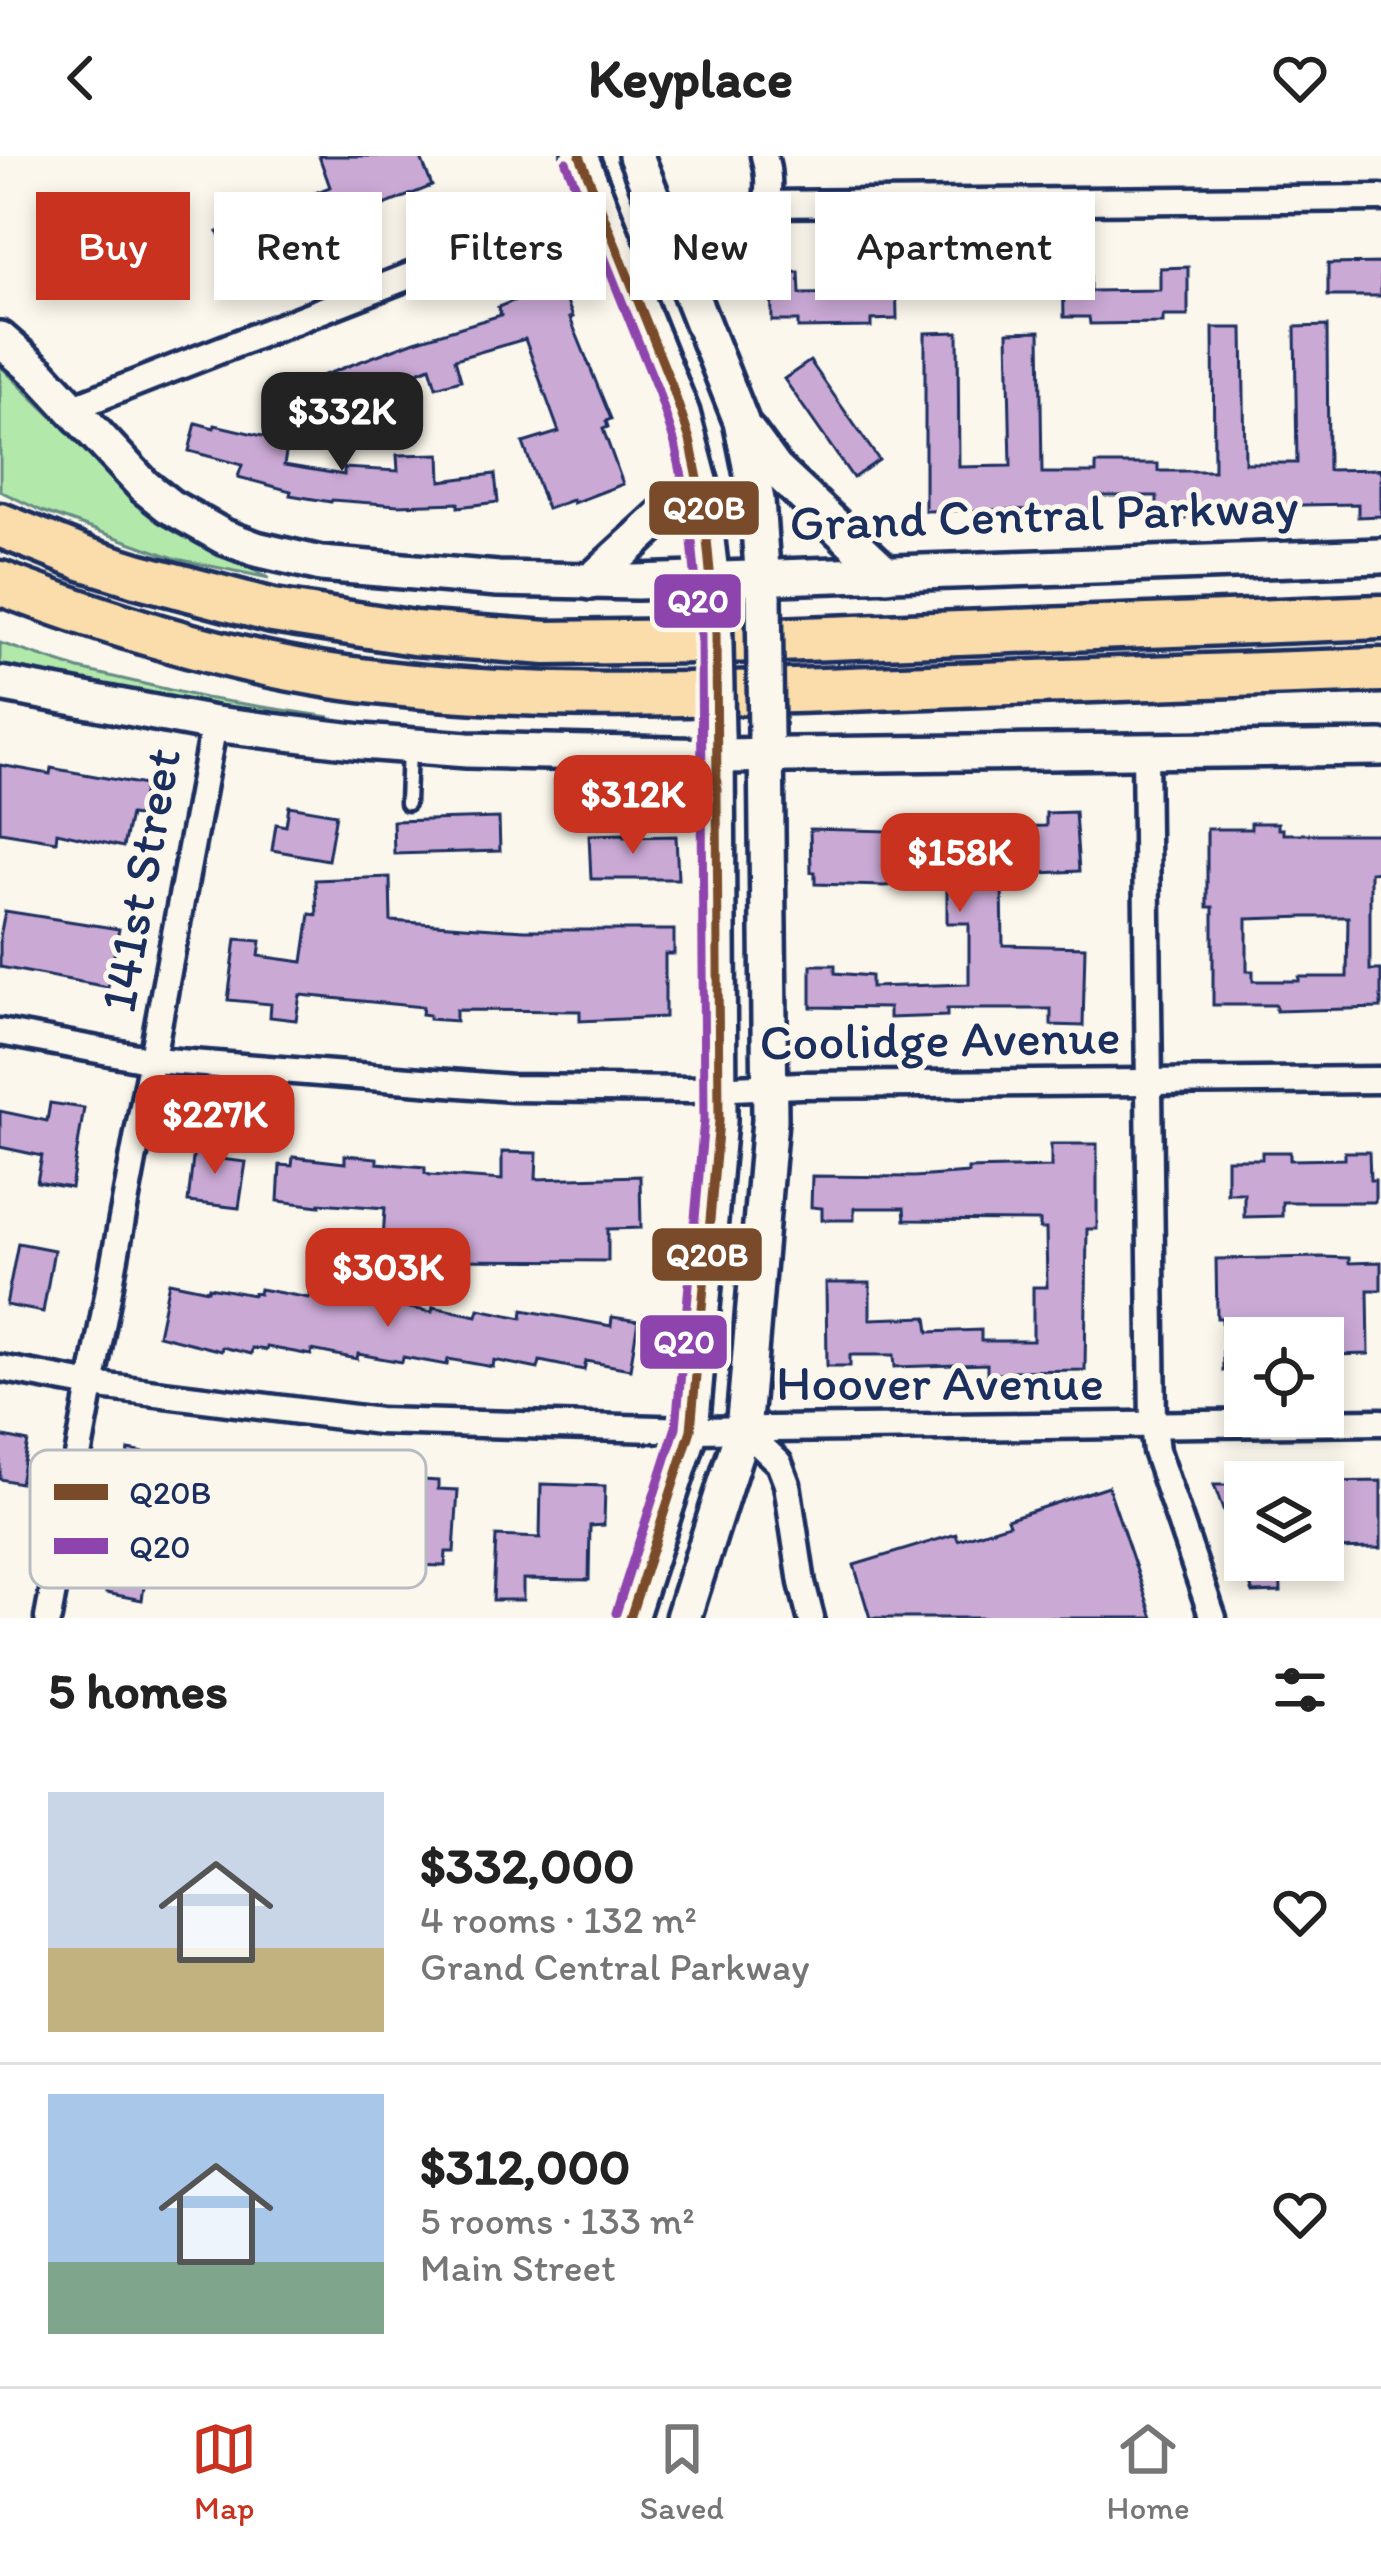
<!DOCTYPE html>
<meta charset="utf-8">
<style>
body{margin:0;font-family:Itim,sans-serif;background:#f2f2f2;color:#222;height:100vh;display:flex;flex-direction:column;font-size:45px;white-space:nowrap}
*{box-sizing:border-box;margin:0}
p{font-size:39px;color:#767676}
.icon{flex:none;width:66px;height:66px;fill:none;stroke:currentColor;stroke-width:2;stroke-linecap:round;stroke-linejoin:round}
.map{position:relative;height:1462px;overflow:hidden}
.sheet{display:flex;flex-direction:column;background:#fff;flex:1}
.sheet>*{flex:none}
.guide{position:absolute;left:36px;top:36px;width:1311px;height:108px;display:flex;gap:24px}
.fabs{position:absolute;left:1224px;top:1161px;display:grid;gap:24px}
.fabs a{display:grid;place-items:center;width:120px;height:120px;border-radius:0px;background:#fff;box-shadow:0 6px 18px #0003;font-size:60px}
.price{position:absolute;translate:-50% -102px;padding:0 27px;border-radius:24px;background:#c8321e;color:#fff;font-size:39px;line-height:78px;filter:drop-shadow(0 3px 6px #0008)}
.price::after{content:'';position:absolute;left:50%;top:72px;width:36px;height:27px;margin-left:-18px;background:inherit;clip-path:polygon(0 0,100% 0,50% 100%)}
.price.selected{background:#222;color:#fff}
ul{padding:0;list-style:none}
li{display:flex;align-items:center;gap:36px;height:300px;padding:0 48px}
li+li{border-top:3px solid #e0e0e0}
li span{display:grid;place-items:center;flex:none;width:336px;height:240px;border-radius:0px;color:#555}
li>.icon{margin-inline-start:auto}
span .icon{width:144px;height:144px;fill:#fffc;stroke-width:1}
li b{font-size:51px}
h2{display:flex;justify-content:space-between;align-items:center;height:144px;padding:0 48px;font-size:51px}
.chip{padding:0 42px;border-radius:0px;background:#fff;box-shadow:0 6px 18px #0003;font-size:42px;line-height:108px}
.chip.selected{background:#c8321e;color:#fff}
header{display:flex;justify-content:space-between;align-items:center;height:156px;padding:0 48px;background:#fff;font-size:54px;font-weight:700}
.tab-bar{display:flex;justify-content:space-around;align-items:center;height:168px;border-top:3px solid #e0e0e0;background:#fff;font-size:33px;color:#767676}
.tab-bar a{display:grid;justify-items:center;gap:6px}
.tab-bar .selected{color:#c8321e}
.map>svg:first-child{display:block}
.green{fill:#b2e9ab;stroke:#668c84;stroke-width:3}
.building{fill:#caa9d5;stroke:#1b2f5e;stroke-width:3;fill-rule:evenodd}
.lines{fill:none;stroke-linecap:round;stroke-linejoin:round}
.lane-casing{stroke:#1b2f5e;stroke-width:21}
.street-casing{stroke:#1b2f5e;stroke-width:33}
.secondary-casing{stroke:#1b2f5e;stroke-width:42}
.highway-casing{stroke:#1b2f5e;stroke-width:51}
.lane{stroke:#fbf7ec;stroke-width:12}
.street{stroke:#fbf7ec;stroke-width:24}
.secondary{stroke:#fbf7ec;stroke-width:33}
.highway{stroke:#faddab;stroke-width:42}
.secondary-bridge-casing{stroke:#1b2f5e;stroke-width:42;stroke-linecap:butt}
.secondary-bridge{stroke:#fbf7ec;stroke-width:33}
.bus-1-casing{stroke:#fbf7ec;stroke-width:18}
.bus-2-casing{stroke:#fbf7ec;stroke-width:18}
.bus-1{stroke:#7a4b2a;stroke-width:9}
.bus-2{stroke:#8e44ad;stroke-width:9}
.labels{text-anchor:middle;dominant-baseline:central;stroke-width:10;stroke-linejoin:round;paint-order:stroke}
.street-label{font-size:51px;fill:#1b2f5e;stroke:#fbf7ec}
.key{fill:#fbf7ec;stroke:#b8bbc1;stroke-width:3}
.key-label{font-size:33px;fill:#1b2f5e}
.line-badge{stroke:#fbf7ec;stroke-width:4.5}
.badge-label{font-size:33px;text-anchor:middle;font-weight:bold;fill:#fff}
</style>
<header><svg class="icon" aria-label="back" viewBox="0 0 24 24"><path d="M15 5l-7 7 7 7"/></svg>Keyplace<svg class="icon" aria-label="heart" viewBox="0 0 24 24"><path d="M12 20l-8-8c-3-5 5-10 8-4 3-6 11-1 8 4z"/></svg></header>
<div class="map">
<svg width="1381" height="1462" viewBox="0 0 1381 1462">
<rect width="100%" height="100%" fill="#fbf7ec"/>
<filter id="ink" filterUnits="userSpaceOnUse"><feTurbulence type="fractalNoise" baseFrequency=".00833" numOctaves="2"/><feDisplacementMap in="SourceGraphic" scale="24" xChannelSelector="R" yChannelSelector="G"/><feConvolveMatrix kernelMatrix="1 2 1 2 8 2 1 2 1" color-interpolation-filters="sRGB"/></filter>
<g filter="url(#ink)">
<g class="green">
<path d="M 0,210 L 162,368 L 269,422 L 177,403 L 42,355 L 0,335 Z"/>
<path d="M 0,487 L 79,513 L 205,542 L 330,561 L 211,552 L 0,515 Z"/>
</g>
<g class="building">
<path d="M 319,0 L 420,0 L 432,30 L 327,72 L 328,74 L 234,114 L 218,76 L 330,31 Z"/>
<path d="M 1381,107 L 1381,140 L 1328,140 L 1328,108 Z"/>
<path d="M 1188,111 L 1188,160 L 1163,160 L 1163,167 L 1090,168 L 1089,161 L 1064,161 L 1063,113 L 1090,113 L 1090,135 L 1160,134 L 1160,112 Z"/>
<path d="M 799,116 L 800,138 L 869,137 L 868,116 L 896,116 L 897,163 L 871,164 L 871,171 L 798,172 L 798,165 L 772,165 L 771,117 Z"/>
<path d="M 559,126 L 573,161 L 570,162 L 611,263 L 606,265 L 608,271 L 603,273 L 623,328 L 573,347 L 572,344 L 547,353 L 523,287 L 559,276 L 525,183 L 455,203 L 461,224 L 436,231 L 430,211 L 381,231 L 379,226 L 311,254 L 300,228 L 415,185 L 501,159 L 498,151 Z"/>
<path d="M 1327,170 L 1328,314 L 1381,313 L 1381,360 L 1358,361 L 1358,348 L 1185,351 L 1185,363 L 1157,363 L 1157,340 L 1099,340 L 1099,365 L 1071,365 L 1071,353 L 925,355 L 925,177 L 958,176 L 959,311 L 1011,310 L 1008,176 L 1040,175 L 1042,317 L 1096,317 L 1096,308 L 1158,308 L 1158,315 L 1214,315 L 1213,172 L 1243,172 L 1245,307 L 1297,307 L 1295,171 Z"/>
<path d="M 810,205 L 879,304 L 853,322 L 784,223 Z"/>
<path d="M 196,267 L 214,272 L 215,269 L 288,286 L 284,309 L 344,319 L 344,312 L 398,315 L 397,299 L 440,298 L 441,325 L 495,318 L 498,346 L 458,351 L 458,347 L 398,349 L 332,344 L 331,346 L 290,339 L 291,335 L 238,321 L 242,309 L 189,295 Z"/>
<path d="M 0,609 L 50,618 L 51,612 L 145,629 L 138,660 L 130,659 L 123,691 L 57,676 L 56,685 L 0,676 Z"/>
<path d="M 289,650 L 336,658 L 328,704 L 272,694 L 276,668 L 286,670 Z"/>
<path d="M 1075,656 L 1079,715 L 1019,718 L 1019,729 L 1002,729 L 1003,789 L 1085,791 L 1083,870 L 1051,869 L 1051,853 L 947,853 L 947,860 L 889,862 L 889,852 L 811,851 L 811,809 L 835,809 L 835,817 L 871,820 L 871,831 L 969,828 L 969,767 L 947,767 L 947,726 L 883,730 L 815,728 L 815,716 L 811,716 L 810,673 L 930,676 L 929,673 L 1046,670 L 1046,657 Z"/>
<path d="M 499,662 L 500,695 L 394,698 L 393,665 Z"/>
<path d="M 1251,667 L 1278,667 L 1278,673 L 1283,673 L 1283,678 L 1381,678 L 1381,715 L 1370,716 L 1370,814 L 1381,814 L 1381,852 L 1276,855 L 1276,849 L 1213,849 L 1213,751 L 1207,751 L 1207,673 L 1251,673 ZM 1305,761 L 1348,761 L 1347,821 L 1299,821 L 1299,825 L 1253,825 L 1253,815 L 1247,815 L 1247,763 Z"/>
<path d="M 624,678 L 624,681 L 676,680 L 678,723 L 591,723 L 589,679 Z"/>
<path d="M 390,721 L 391,765 L 524,774 L 674,774 L 674,798 L 665,798 L 665,861 L 580,865 L 580,855 L 456,854 L 456,865 L 429,863 L 429,859 L 422,858 L 423,851 L 300,839 L 296,864 L 270,861 L 271,848 L 228,844 L 236,783 L 261,785 L 259,800 L 303,806 L 310,758 L 317,759 L 315,724 Z"/>
<path d="M 5,755 L 119,773 L 108,831 L 0,811 L 0,781 Z"/>
<path d="M 50,947 L 84,952 L 71,1032 L 37,1026 L 42,1000 L 0,991 L 0,955 L 47,965 Z"/>
<path d="M 195,985 L 222,988 L 220,1003 L 246,1006 L 239,1052 L 188,1046 Z"/>
<path d="M 1051,988 L 1097,988 L 1097,1073 L 1087,1073 L 1085,1214 L 1012,1215 L 1012,1218 L 987,1218 L 987,1208 L 895,1211 L 894,1199 L 850,1199 L 850,1210 L 827,1210 L 826,1127 L 870,1127 L 870,1163 L 927,1161 L 929,1176 L 981,1174 L 981,1185 L 1033,1185 L 1033,1131 L 1047,1131 L 1046,1073 L 1040,1073 L 1040,1065 L 905,1064 L 904,1052 L 854,1052 L 854,1064 L 822,1064 L 822,1052 L 811,1051 L 812,1020 L 914,1021 L 968,1017 L 968,1013 L 1051,1011 Z"/>
<path d="M 502,996 L 537,997 L 536,1023 L 640,1020 L 641,1072 L 608,1073 L 608,1105 L 435,1104 L 435,1101 L 382,1099 L 385,1052 L 320,1047 L 320,1050 L 278,1045 L 280,1009 L 292,1010 L 293,1001 L 345,1007 L 345,999 L 377,1002 L 377,1007 L 425,1011 L 425,1017 L 430,1019 L 502,1024 Z"/>
<path d="M 1262,996 L 1290,996 L 1290,1004 L 1345,1003 L 1345,996 L 1369,996 L 1370,1024 L 1375,1024 L 1375,1046 L 1282,1046 L 1282,1060 L 1244,1061 L 1244,1037 L 1227,1037 L 1227,1003 L 1262,1003 Z"/>
<path d="M 18,1087 L 54,1094 L 43,1156 L 6,1149 Z"/>
<path d="M 1321,1101 L 1349,1102 L 1349,1107 L 1381,1106 L 1381,1134 L 1368,1134 L 1369,1198 L 1333,1199 L 1332,1182 L 1245,1182 L 1245,1214 L 1223,1215 L 1222,1162 L 1217,1162 L 1216,1103 Z"/>
<path d="M 169,1126 L 208,1134 L 209,1131 L 253,1139 L 253,1137 L 259,1138 L 260,1133 L 309,1142 L 310,1138 L 386,1154 L 387,1148 L 432,1156 L 433,1151 L 477,1160 L 479,1153 L 522,1162 L 523,1154 L 611,1170 L 612,1161 L 638,1165 L 630,1213 L 586,1205 L 584,1214 L 540,1205 L 538,1213 L 494,1204 L 493,1211 L 448,1203 L 447,1209 L 403,1201 L 402,1206 L 358,1198 L 357,1203 L 312,1194 L 311,1199 L 267,1191 L 266,1194 L 252,1192 L 251,1198 L 222,1191 L 221,1195 L 158,1179 Z"/>
<path d="M 0,1280 L 28,1286 L 20,1327 L 0,1323 Z"/>
<path d="M 129,1294 L 208,1309 L 197,1384 L 152,1378 L 142,1444 L 106,1437 L 110,1414 L 117,1415 L 128,1361 L 117,1359 Z"/>
<path d="M 244,1309 L 407,1326 L 407,1323 L 438,1325 L 438,1333 L 458,1334 L 454,1396 L 446,1396 L 445,1410 L 403,1409 L 404,1381 L 238,1365 Z"/>
<path d="M 1381,1325 L 1381,1392 L 1323,1393 L 1323,1326 Z"/>
<path d="M 541,1328 L 605,1330 L 604,1369 L 590,1370 L 589,1424 L 523,1423 L 523,1444 L 493,1444 L 496,1380 L 540,1382 Z"/>
<path d="M 1214,1329 L 1245,1329 L 1245,1404 L 1280,1404 L 1281,1436 L 1253,1437 Z"/>
<path d="M 1108,1330 L 1153,1462 L 870,1462 L 854,1409 L 956,1378 L 958,1384 L 1009,1368 L 1007,1363 Z"/>
</g>
<g class="lines">
<g class="lane-casing">
<path id="lane" d="M 407,647 L 409,592"/>
</g>
<g class="street-casing">
<g id="street">
<path d="M 766,48 L 1381,42"/>
<path d="M 680,108 C 698,100 730,93 745,82 C 770,64 772,27 764,0"/>
<path d="M 72,252 L 599,46"/>
<path d="M 1145,595 L 1153,1269 L 1156,1295 L 1213,1462"/>
<path d="M 0,876 L 153,904 L 512,932 L 689,934 L 801,929 L 1381,924"/>
<path d="M 0,1212 L 92,1229 L 379,1265 L 691,1274 L 1381,1266"/>
<path d="M 743,1273 L 779,1307 L 787,1328 L 802,1427 L 811,1462"/>
<path d="M 48,1462 L 214,568"/>
</g>
</g>
<g class="secondary-casing">
<g id="secondary">
<path d="M 580,0 L 682,257 L 700,325 L 714,443"/>
<path d="M 636,0 L 741,265 L 757,344 L 764,441"/>
<path d="M 0,183 L 39,217 L 145,331 L 169,350 L 224,381 L 256,393 L 321,408 L 498,423 L 637,426 L 1381,400"/>
<path d="M 748,276 L 775,313 L 887,418"/>
<path d="M 590,426 L 700,325"/>
<path d="M 0,528 L 214,568 L 362,586 L 467,594 L 716,600 L 1381,592"/>
<path d="M 630,1462 L 691,1274 L 719,965 L 717,581"/>
<path d="M 683,1462 L 743,1273 L 746,1243 L 770,964 L 766,580"/>
</g>
</g>
<g class="highway-casing">
<g id="highway">
<path d="M 0,369 L 85,403 L 136,419 L 273,455 L 414,477 L 547,487 L 778,484 L 1381,461"/>
<path d="M 0,427 C 109,468 216,502 331,520 C 510,547 694,539 874,532 C 1043,526 1212,519 1381,514"/>
</g>
</g>
<use href="#lane" class="lane"/>
<use href="#street" class="street"/>
<use href="#secondary" class="secondary"/>
<use href="#highway" class="highway"/>
<g class="secondary-bridge-casing">
<g id="secondary-bridge">
<path d="M 764,443 L 766,580"/>
<path d="M 714,445 L 717,579"/>
</g>
</g>
<use href="#secondary-bridge" class="secondary-bridge"/>
<g class="bus-1-casing">
<path id="bus-1" d="M 580,0 L 672,230 L 690,284 L 704,352 L 716,478 L 719,965 L 691,1274 L 630,1462"/>
</g>
<g class="bus-2-casing">
<path id="bus-2" d="M 566,6 L 658,235 L 675,288 L 689,354 L 701,479 L 704,964 L 676,1271 L 616,1457"/>
</g>
<use href="#bus-1" class="bus-1"/>
<use href="#bus-2" class="bus-2"/>
</g>
</g>
<g class="labels">
<g class="street-label">
<text transform="translate(1044 358) rotate(-2)">Grand Central Parkway</text>
<text transform="translate(140 724) rotate(-80)">141st Street</text>
<text transform="translate(940 883) rotate(-1)">Coolidge Avenue</text>
<text x="940" y="1226">Hoover Avenue</text>
</g>
</g>
<rect x="30" y="1294" width="396" height="138" rx="18" class="key"/>
<rect x="54" y="1328" width="54" height="16" fill="#7a4b2a"/>
<rect x="54" y="1382" width="54" height="16" fill="#8e44ad"/>
<g class="key-label">
<text x="129" y="1348">Q20B</text>
<text x="129" y="1402">Q20</text>
</g>
<g class="line-badge">
<rect x="647" y="323" width="114" height="58" rx="12" fill="#7a4b2a"/>
<rect x="652" y="416" width="91" height="58" rx="12" fill="#8e44ad"/>
<rect x="650" y="1070" width="114" height="57" rx="12" fill="#7a4b2a"/>
<rect x="638" y="1157" width="91" height="58" rx="12" fill="#8e44ad"/>
</g>
<g class="badge-label">
<text x="704" y="363">Q20B</text>
<text x="698" y="456">Q20</text>
<text x="707" y="1110">Q20B</text>
<text x="684" y="1197">Q20</text>
</g>
</svg>
<div class="fabs">
<a><svg class="icon" aria-label="locate" viewBox="0 0 24 24"><circle cx="12" cy="12" r="6"/><path d="M12 2v4M12 18v4M2 12h4M18 12h4"/></svg></a>
<a><svg class="icon" aria-label="layers" viewBox="0 0 24 24"><path d="M12 4l9 5-9 5-9-5zM3 14l9 5 9-5"/></svg></a>
</div>
<b class="price selected" style="left:342px;top:318px">$332K</b>
<b class="price" style="left:633px;top:701px">$312K</b>
<b class="price" style="left:960px;top:759px">$158K</b>
<b class="price" style="left:215px;top:1021px">$227K</b>
<b class="price" style="left:388px;top:1174px">$303K</b>
<div class="guide">
<a class="chip selected">Buy</a>
<a class="chip">Rent</a>
<a class="chip">Filters</a>
<a class="chip">New</a>
<a class="chip">Apartment</a>
</div>
</div>
<section class="sheet">
<h2>5 homes<svg class="icon" aria-label="filters" viewBox="0 0 24 24"><path d="M4 7h16M4 17h16"/><circle cx="9" cy="7" r="2"/><circle cx="15" cy="17" r="2"/></svg></h2>
<ul>
<li><span style="background:linear-gradient(#c9d6e8 65%,#c2b280 0)"><svg class="icon" aria-label="home" viewBox="0 0 24 24"><path d="M3 11l9-7 9 7M6 9v11h12V9"/></svg></span><div><b>$332,000</b><p>4 rooms · 132 m²</p><p>Grand Central Parkway</p></div><svg class="icon" aria-label="heart" viewBox="0 0 24 24"><path d="M12 20l-8-8c-3-5 5-10 8-4 3-6 11-1 8 4z"/></svg></li>
<li><span style="background:linear-gradient(#a9c7e8 70%,#7fa58c 0)"><svg class="icon" aria-label="home" viewBox="0 0 24 24"><path d="M3 11l9-7 9 7M6 9v11h12V9"/></svg></span><div><b>$312,000</b><p>5 rooms · 133 m²</p><p>Main Street</p></div><svg class="icon" aria-label="heart" viewBox="0 0 24 24"><path d="M12 20l-8-8c-3-5 5-10 8-4 3-6 11-1 8 4z"/></svg></li>
</ul>
</section>
<nav class="tab-bar">
<a class="selected"><svg class="icon" aria-label="map" viewBox="0 0 24 24"><path d="M3 6l6-2 6 2 6-2v14l-6 2-6-2-6 2zM9 4v14M15 6v14"/></svg>Map</a>
<a><svg class="icon" aria-label="saved" viewBox="0 0 24 24"><path d="M7 4h10v16l-5-4-5 4z"/></svg>Saved</a>
<a><svg class="icon" aria-label="home" viewBox="0 0 24 24"><path d="M3 11l9-7 9 7M6 9v11h12V9"/></svg>Home</a>
</nav>
